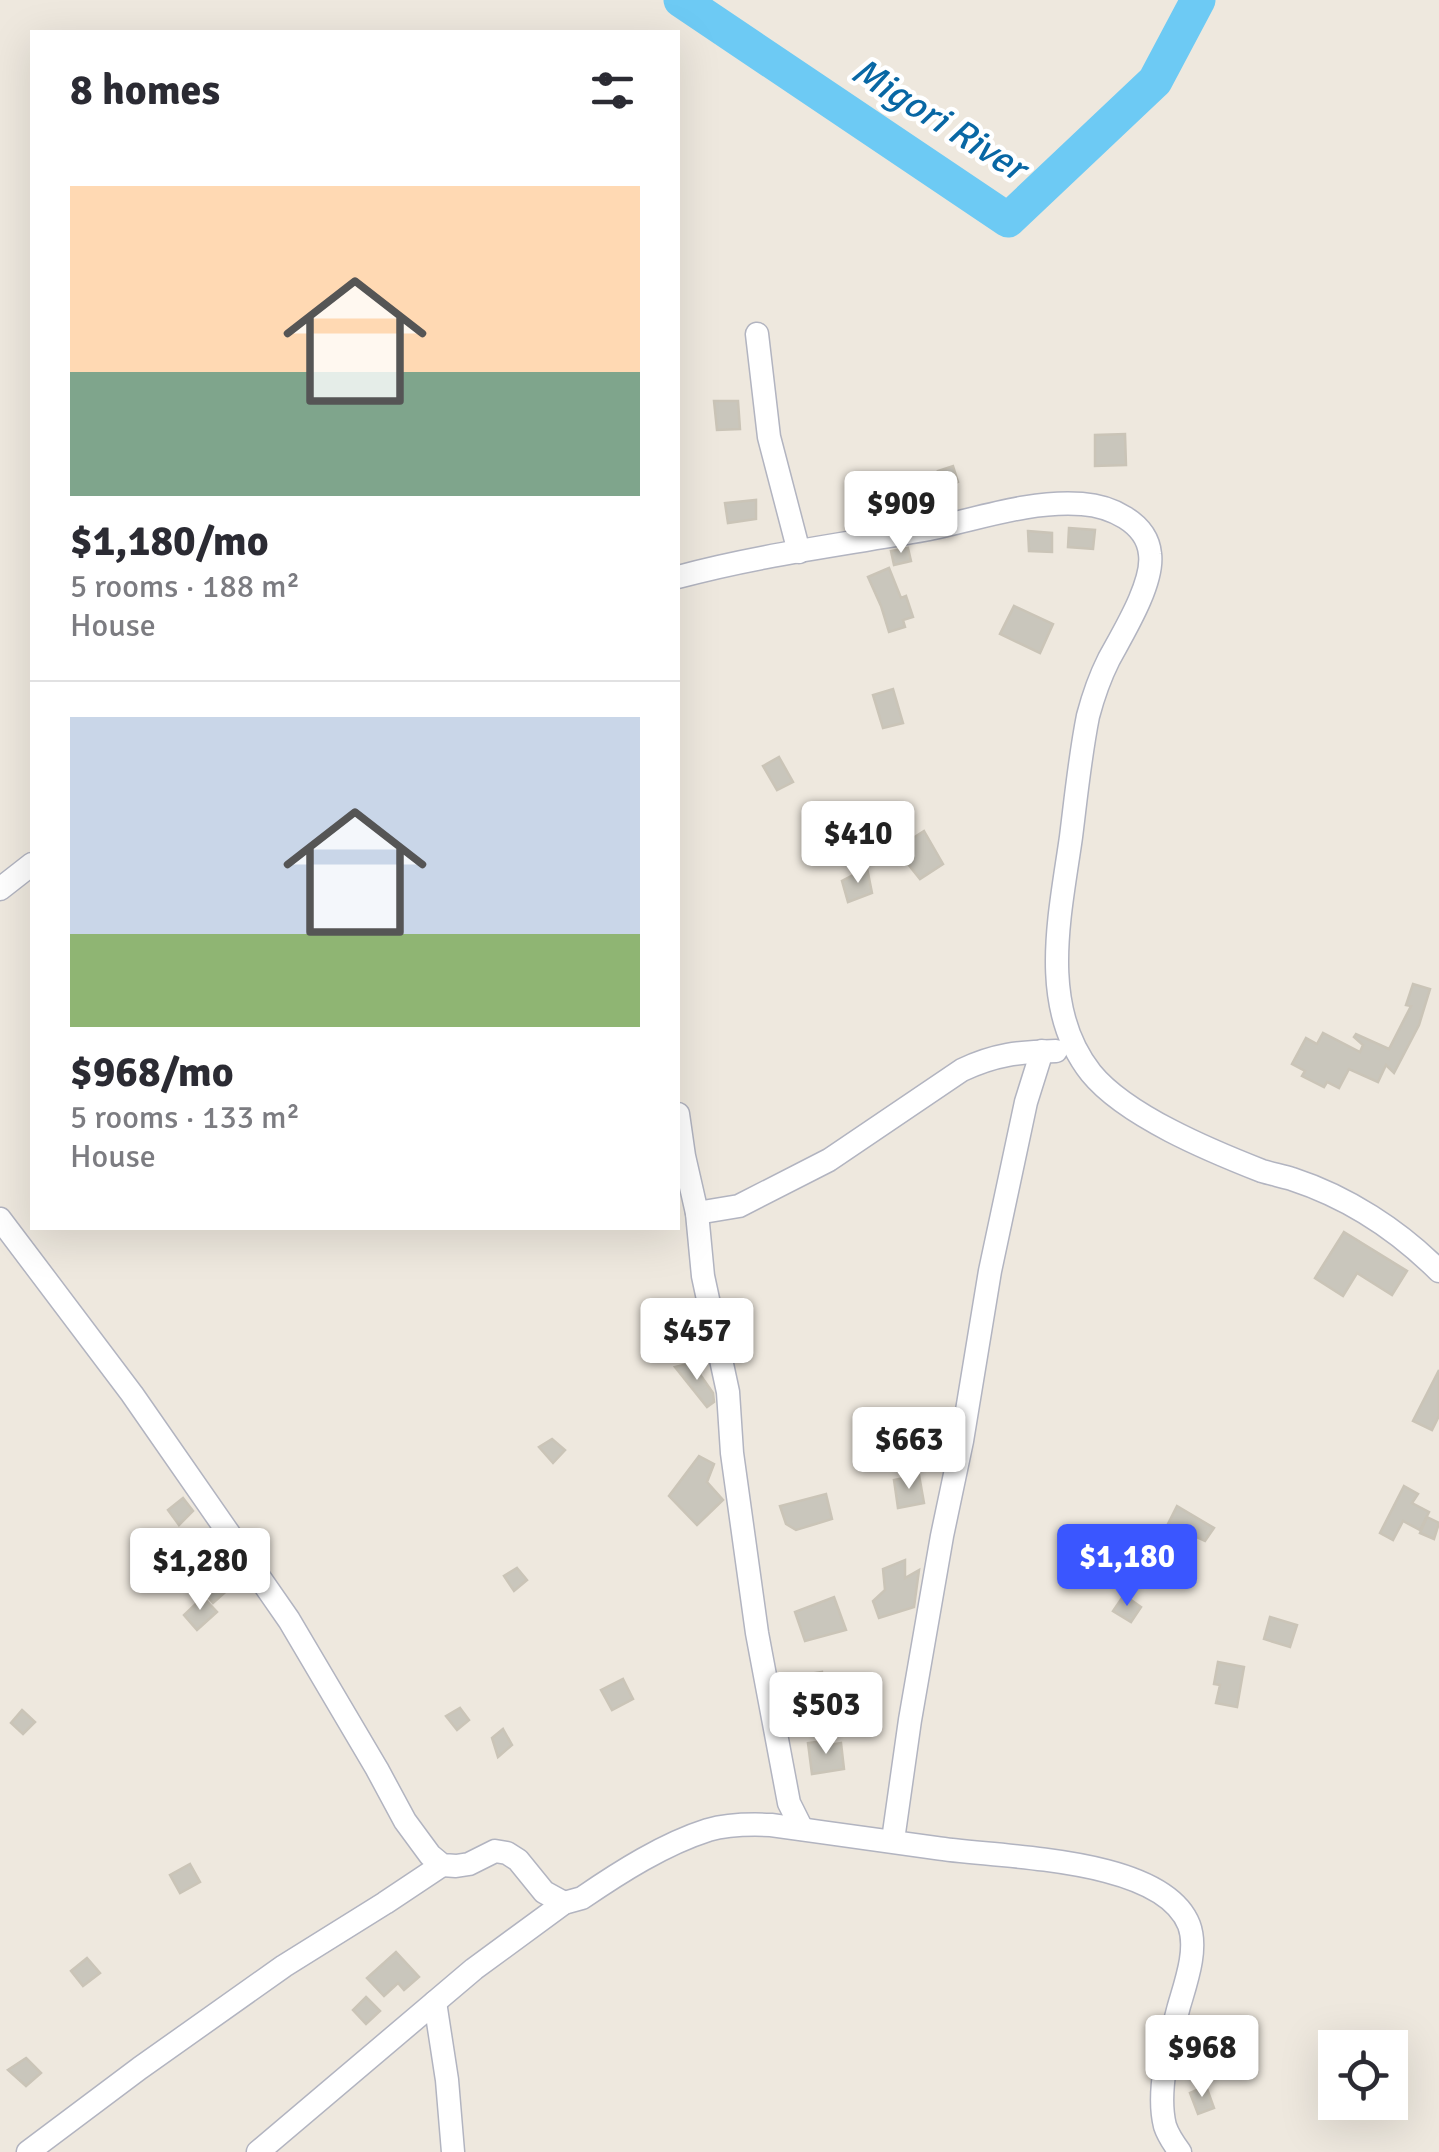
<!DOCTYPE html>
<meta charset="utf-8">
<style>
body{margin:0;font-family:Signika,sans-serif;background:#f2f2f3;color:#2b2b33;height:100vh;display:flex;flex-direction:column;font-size:38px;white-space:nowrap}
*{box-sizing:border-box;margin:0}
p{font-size:32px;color:#7c7c81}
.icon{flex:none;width:55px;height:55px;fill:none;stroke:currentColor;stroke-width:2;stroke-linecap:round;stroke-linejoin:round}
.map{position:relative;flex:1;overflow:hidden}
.panel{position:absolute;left:30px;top:30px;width:650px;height:1200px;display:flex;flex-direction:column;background:#fff;border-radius:0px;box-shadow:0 10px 40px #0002}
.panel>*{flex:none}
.controls{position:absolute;left:1318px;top:2030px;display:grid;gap:20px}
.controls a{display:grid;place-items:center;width:90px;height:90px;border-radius:0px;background:#fff;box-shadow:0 10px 40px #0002;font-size:50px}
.price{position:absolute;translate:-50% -85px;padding:0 22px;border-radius:10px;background:#fff;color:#222;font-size:32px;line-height:65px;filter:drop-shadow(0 2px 5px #0008)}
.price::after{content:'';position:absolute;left:50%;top:60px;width:30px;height:22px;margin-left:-15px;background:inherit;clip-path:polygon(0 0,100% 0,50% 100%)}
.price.active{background:#3a56ff;color:#fff}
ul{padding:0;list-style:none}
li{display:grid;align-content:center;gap:20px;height:530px;padding:0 40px}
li+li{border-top:2px solid #e1e1e2}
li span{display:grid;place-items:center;height:310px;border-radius:0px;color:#555}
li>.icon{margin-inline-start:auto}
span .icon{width:180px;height:180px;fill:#fffc;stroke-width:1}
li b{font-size:42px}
h2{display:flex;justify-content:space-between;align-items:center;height:120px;padding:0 40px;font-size:42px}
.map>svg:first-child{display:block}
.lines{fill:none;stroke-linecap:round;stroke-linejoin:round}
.river{stroke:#6dcaf4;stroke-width:35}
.building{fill:#c9c6bc;stroke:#cac4b7;stroke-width:2.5}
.street-casing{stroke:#b2b4c0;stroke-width:25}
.street{stroke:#fff;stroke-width:22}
.labels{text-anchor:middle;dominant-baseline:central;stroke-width:9;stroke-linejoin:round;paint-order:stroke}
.water-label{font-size:38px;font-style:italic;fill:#0867a4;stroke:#fff}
</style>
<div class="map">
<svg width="1439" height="2152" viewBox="0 0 1439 2152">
<rect width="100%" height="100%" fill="#eee8de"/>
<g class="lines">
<path class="river" d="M 681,0 L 1008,220 L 1155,81 L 1198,0"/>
</g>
<g class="building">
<path d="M 714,401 L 738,401 L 740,429 L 717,430 Z"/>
<path d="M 1125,434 L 1126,465 L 1095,466 L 1095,435 Z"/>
<path d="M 953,466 L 958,482 L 945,489 L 938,471 Z"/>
<path d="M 756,500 L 756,519 L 728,523 L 725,503 Z"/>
<path d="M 1069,528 L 1095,530 L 1093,549 L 1068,547 Z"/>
<path d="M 1028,531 L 1052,533 L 1052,552 L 1029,551 Z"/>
<path d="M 908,548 L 911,561 L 894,565 L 891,551 Z"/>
<path d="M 889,568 L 901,598 L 906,596 L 913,617 L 903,620 L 905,627 L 889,632 L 881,606 L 868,577 Z"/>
<path d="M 1014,606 L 1053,624 L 1040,653 L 1000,634 Z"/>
<path d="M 893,689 L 903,723 L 883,728 L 873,695 Z"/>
<path d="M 779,757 L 793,782 L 777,790 L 763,766 Z"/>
<path d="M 924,831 L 943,864 L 920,879 L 896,849 Z"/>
<path d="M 867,868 L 872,893 L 848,902 L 842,881 Z"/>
<path d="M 1413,984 L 1430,989 L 1419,1025 L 1394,1073 L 1386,1065 L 1378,1082 L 1349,1069 L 1339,1088 L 1327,1082 L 1324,1087 L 1302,1076 L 1305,1071 L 1292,1064 L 1306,1038 L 1317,1044 L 1323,1033 L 1360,1052 L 1363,1045 L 1354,1037 L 1356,1034 L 1389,1049 L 1411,1006 L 1406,1005 Z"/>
<path d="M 1344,1232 L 1407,1271 L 1392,1295 L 1357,1273 L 1343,1296 L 1315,1278 Z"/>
<path d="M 692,1363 L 713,1393 L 714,1402 L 707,1407 L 675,1367 Z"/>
<path d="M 1439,1370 L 1439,1416 L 1432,1430 L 1413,1421 Z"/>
<path d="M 552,1439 L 565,1450 L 553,1463 L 539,1447 Z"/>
<path d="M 699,1456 L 714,1464 L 707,1482 L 723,1500 L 697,1525 L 669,1496 Z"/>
<path d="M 919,1475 L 924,1503 L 898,1508 L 894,1480 Z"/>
<path d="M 1404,1486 L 1418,1494 L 1412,1503 L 1429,1512 L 1420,1530 L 1403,1521 L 1393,1540 L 1380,1533 Z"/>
<path d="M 826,1494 L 832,1519 L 796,1530 L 786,1524 L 780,1506 Z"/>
<path d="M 183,1498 L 193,1511 L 179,1525 L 168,1510 Z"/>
<path d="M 1177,1506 L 1214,1528 L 1205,1541 L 1168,1524 Z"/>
<path d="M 1427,1517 L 1439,1523 L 1434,1539 L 1420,1533 Z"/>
<path d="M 1101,1535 L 1122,1539 L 1116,1571 L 1094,1567 Z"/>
<path d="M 229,1560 L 241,1578 L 213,1603 L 199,1586 Z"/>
<path d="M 905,1560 L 905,1578 L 919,1570 L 914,1607 L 879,1618 L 873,1601 L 885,1590 L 883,1569 Z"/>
<path d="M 517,1568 L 527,1580 L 514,1591 L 504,1576 Z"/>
<path d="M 1124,1595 L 1141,1607 L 1131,1622 L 1113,1611 Z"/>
<path d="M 203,1597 L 217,1612 L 197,1630 L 184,1615 Z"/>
<path d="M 834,1597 L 846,1630 L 805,1641 L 795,1612 Z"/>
<path d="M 1270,1617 L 1297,1625 L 1290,1647 L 1264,1639 Z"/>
<path d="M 1218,1662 L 1244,1667 L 1237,1707 L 1216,1703 L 1220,1685 L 1214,1684 Z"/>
<path d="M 822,1672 L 826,1696 L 807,1699 L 803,1675 Z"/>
<path d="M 623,1679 L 633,1699 L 612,1710 L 601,1690 Z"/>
<path d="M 460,1708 L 469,1720 L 457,1730 L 446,1716 Z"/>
<path d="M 22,1710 L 35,1722 L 23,1734 L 11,1723 Z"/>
<path d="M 503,1729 L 512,1745 L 498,1757 L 492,1738 Z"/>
<path d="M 824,1741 L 824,1746 L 841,1743 L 844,1769 L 812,1774 L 808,1743 Z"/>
<path d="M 190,1864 L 200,1882 L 180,1893 L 170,1875 Z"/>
<path d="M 396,1952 L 419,1977 L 404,1990 L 398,1983 L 384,1996 L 367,1978 Z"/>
<path d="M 87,1958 L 100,1973 L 83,1986 L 71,1971 Z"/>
<path d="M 366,1997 L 380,2011 L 366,2024 L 353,2010 Z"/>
<path d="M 26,2058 L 41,2073 L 26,2086 L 8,2070 Z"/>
<path d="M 1206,2086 L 1214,2108 L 1198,2114 L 1190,2093 Z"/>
</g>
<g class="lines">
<g class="street-casing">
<g id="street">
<path d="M 757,334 L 769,437 L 799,552"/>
<path d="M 678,577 C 759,555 841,545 924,530 C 976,520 1028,500 1082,504 C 1110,506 1147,522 1150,554 C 1154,583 1123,633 1109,659 C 1100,677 1093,697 1088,716 C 1080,756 1076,797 1071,837 C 1060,915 1038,1006 1091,1073 C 1126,1116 1211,1151 1262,1171 C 1272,1174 1282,1176 1292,1179 C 1347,1197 1398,1230 1439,1271"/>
<path d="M 0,889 L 32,864"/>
<path d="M 678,1114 L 684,1156 L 697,1213 L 703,1276 L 728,1392 L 732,1453 L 757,1633 L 789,1803 L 802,1829"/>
<path d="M 697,1213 L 739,1206 L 829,1160 L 962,1070 C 996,1054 1019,1052 1056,1051"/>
<path d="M 0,1219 L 132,1394 L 289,1620 L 377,1769 L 405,1821 L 430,1855 L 442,1865 L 456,1866 L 469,1864 L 495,1851 L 507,1853 L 518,1860 L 544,1892 L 564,1903"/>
<path d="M 893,1840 L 910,1720 L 942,1536 L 962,1441 L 990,1271 L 1026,1102 L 1042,1051"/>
<path d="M 435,2002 L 447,2080 L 453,2152"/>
<path d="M 28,2152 L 140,2068 L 284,1966 L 385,1903 L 442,1865"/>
<path d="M 258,2152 L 474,1969 L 564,1903 L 582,1898 C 620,1872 664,1844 708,1830 C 729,1824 750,1824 771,1825 C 826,1833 882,1840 936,1848 C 998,1858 1162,1856 1189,1925 C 1198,1949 1186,1982 1179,2006 C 1170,2040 1156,2091 1165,2126 C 1168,2135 1174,2144 1180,2152"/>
</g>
</g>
<use href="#street" class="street"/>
</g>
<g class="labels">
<g class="water-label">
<text transform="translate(939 119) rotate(32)">Migori River</text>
</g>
</g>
</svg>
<div class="controls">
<a><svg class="icon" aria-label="locate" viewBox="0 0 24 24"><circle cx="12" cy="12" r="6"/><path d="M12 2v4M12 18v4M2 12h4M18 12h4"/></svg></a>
</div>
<b class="price" style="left:901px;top:556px">$909</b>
<b class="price" style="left:858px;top:886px">$410</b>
<b class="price" style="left:697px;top:1383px">$457</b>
<b class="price" style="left:909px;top:1492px">$663</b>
<b class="price active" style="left:1127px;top:1609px">$1,180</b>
<b class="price" style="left:200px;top:1613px">$1,280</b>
<b class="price" style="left:826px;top:1757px">$503</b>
<b class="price" style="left:1202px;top:2100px">$968</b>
<section class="panel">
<h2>8 homes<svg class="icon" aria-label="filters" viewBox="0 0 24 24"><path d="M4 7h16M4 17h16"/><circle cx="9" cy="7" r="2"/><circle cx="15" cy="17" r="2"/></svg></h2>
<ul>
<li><span style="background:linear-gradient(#ffd9b3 60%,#7fa58c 0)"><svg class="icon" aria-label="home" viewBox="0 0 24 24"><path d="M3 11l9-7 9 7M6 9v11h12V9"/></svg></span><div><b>$1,180/mo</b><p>5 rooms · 188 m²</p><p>House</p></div></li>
<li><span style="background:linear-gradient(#c9d6e8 70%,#8fb573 0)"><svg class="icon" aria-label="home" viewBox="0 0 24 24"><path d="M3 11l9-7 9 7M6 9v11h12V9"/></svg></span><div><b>$968/mo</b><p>5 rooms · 133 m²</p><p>House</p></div></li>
</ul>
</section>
</div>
